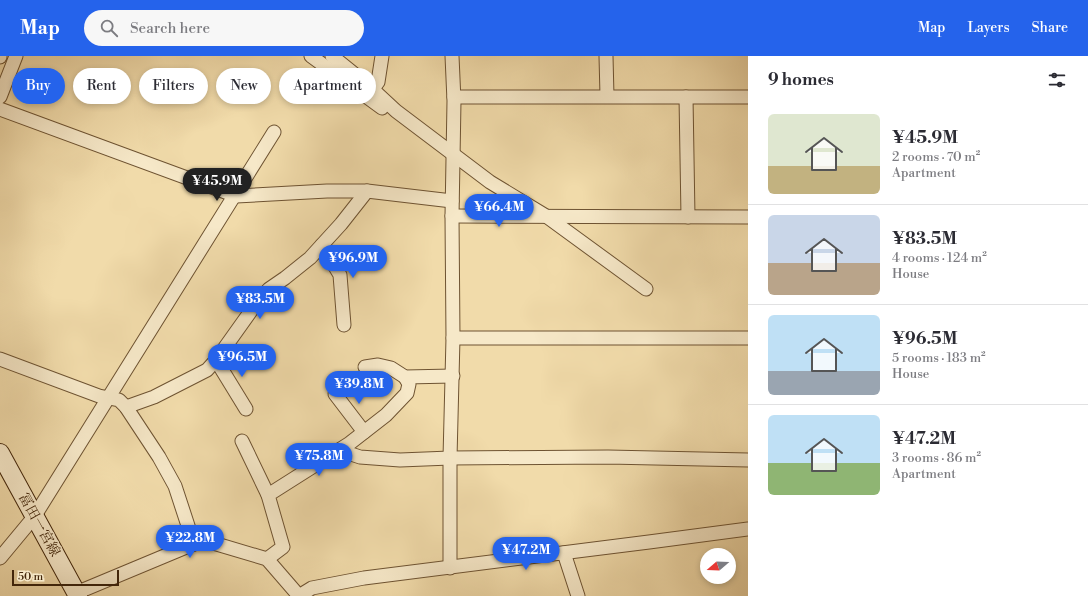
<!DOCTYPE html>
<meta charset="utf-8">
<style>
body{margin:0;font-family:"Libre Bodoni","Noto Serif JP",serif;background:#f7f7f7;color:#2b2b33;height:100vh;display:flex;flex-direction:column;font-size:15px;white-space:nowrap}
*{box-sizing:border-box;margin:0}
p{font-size:13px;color:#7c7c81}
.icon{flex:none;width:22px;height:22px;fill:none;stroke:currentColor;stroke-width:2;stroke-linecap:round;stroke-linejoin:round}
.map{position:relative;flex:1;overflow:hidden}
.panel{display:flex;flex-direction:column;background:#fff;width:340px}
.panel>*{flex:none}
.hud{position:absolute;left:12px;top:12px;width:380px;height:36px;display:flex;gap:8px}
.needle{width:26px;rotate:251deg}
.controls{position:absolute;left:700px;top:492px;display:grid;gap:8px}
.controls a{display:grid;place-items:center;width:36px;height:36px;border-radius:50%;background:#fff;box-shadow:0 2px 6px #0003;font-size:20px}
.scale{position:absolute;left:12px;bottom:10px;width:107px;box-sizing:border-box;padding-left:4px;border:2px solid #43260a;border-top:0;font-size:11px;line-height:14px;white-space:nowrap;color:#43260a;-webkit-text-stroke:3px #f6e8c8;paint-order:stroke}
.price{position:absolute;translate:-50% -34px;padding:0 9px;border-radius:14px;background:#2563eb;color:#fff;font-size:13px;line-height:26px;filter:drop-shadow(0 1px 2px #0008)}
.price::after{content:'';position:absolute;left:50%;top:24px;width:12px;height:9px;margin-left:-6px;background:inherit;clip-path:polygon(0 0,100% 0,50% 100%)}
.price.current{background:#222;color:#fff}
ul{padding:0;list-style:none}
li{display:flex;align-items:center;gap:12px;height:100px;padding:0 20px}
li+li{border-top:1px solid #e1e1e2}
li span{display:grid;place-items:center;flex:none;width:112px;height:80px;border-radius:6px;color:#555}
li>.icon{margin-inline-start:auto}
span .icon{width:48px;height:48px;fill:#fffc;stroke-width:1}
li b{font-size:17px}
h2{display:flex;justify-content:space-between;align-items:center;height:48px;padding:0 20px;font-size:17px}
.pill{padding:0 14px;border-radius:18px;background:#fff;box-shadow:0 2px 6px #0003;font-size:14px;line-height:36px}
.pill.current{background:#2563eb;color:#fff}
header{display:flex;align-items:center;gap:24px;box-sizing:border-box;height:56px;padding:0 20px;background:#2563eb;color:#fff}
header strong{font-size:19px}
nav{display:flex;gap:22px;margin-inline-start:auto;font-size:14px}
.search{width:280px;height:36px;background:#f7f7f7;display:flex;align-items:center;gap:10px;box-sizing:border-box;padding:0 14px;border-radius:22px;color:#7c7c81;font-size:15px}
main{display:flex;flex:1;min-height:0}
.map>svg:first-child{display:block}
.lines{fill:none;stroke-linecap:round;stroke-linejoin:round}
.street-casing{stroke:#6e5332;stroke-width:15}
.secondary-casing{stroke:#43260a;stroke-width:20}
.street{stroke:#f6e8c8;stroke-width:13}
.secondary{stroke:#f6e8c8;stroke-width:18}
.labels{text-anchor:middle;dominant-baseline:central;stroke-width:3;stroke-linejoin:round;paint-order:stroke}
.street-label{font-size:14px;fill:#43260a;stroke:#f6e8c8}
</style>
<header>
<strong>Map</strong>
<div class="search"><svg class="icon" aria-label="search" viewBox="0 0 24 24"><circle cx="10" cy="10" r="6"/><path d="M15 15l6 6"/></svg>Search here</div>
<nav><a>Map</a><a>Layers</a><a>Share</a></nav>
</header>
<main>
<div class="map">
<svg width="748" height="540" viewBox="0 0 748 540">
<rect width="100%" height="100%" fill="#f1dbaa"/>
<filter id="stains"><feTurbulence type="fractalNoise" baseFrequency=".005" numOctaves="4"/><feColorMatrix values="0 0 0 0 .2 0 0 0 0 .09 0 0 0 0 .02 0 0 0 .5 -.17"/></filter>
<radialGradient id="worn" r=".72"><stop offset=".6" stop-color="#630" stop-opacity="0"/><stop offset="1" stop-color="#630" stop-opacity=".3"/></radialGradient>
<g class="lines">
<g class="street-casing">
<g id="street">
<path d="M 311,0 L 382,52"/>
<path d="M 332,0 L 368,29 L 396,55 L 490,126 L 546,160 L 646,233"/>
<path d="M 606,0 L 607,40"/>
<path d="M 0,1 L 0,0"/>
<path d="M 373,33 L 378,26 L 382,0"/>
<path d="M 0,41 L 16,0"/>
<path d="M 454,41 L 748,41"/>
<path d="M 686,41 L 688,161"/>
<path d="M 0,53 L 236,140 L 327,135 L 367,135 L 452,145"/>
<path d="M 452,160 L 748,161"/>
<path d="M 322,189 L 340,219 L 344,269"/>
<path d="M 453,282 L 748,282"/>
<path d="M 0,303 L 99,340 L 119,344 L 126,351 L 159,401 L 175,430 L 194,488"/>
<path d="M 216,304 L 246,353"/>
<path d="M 365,311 L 378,309 L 391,312 L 405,321 L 453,320"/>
<path d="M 335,338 L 364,376"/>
<path d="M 126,351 L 154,341 L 207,314 L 216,304 L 258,245 L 269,233 L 285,222 L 310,202 L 341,168 L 367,135"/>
<path d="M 242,385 L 268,439"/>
<path d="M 339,394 L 360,401 L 400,404 L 450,402 L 608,401 L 748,404"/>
<path d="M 564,497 L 578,540"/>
<path d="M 0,502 L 34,461 L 274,76"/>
<path d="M 267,503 L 283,491 L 268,439 L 350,387 L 386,359 L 407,337 L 409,328 L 405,321"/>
<path d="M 450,512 L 450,402 L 453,282 L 452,160 L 454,45 L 452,0"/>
<path d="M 76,537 L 203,484 L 267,503 L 299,540"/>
<path d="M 299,540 L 312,532 L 364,522 L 649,486 L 748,473"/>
</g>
</g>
<g class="secondary-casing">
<path id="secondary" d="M 0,397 L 78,540"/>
</g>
<use href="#street" class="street"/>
<use href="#secondary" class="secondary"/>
</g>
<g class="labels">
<g class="street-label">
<text transform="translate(39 469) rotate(61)">冨田一宮線</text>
</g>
</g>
<rect width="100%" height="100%" filter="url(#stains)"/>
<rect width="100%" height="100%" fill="url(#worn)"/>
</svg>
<div class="controls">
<a><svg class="needle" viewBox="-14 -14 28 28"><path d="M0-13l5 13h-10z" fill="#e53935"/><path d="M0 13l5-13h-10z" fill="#7c7c81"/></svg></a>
</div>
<div class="scale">50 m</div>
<b class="price current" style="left:217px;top:146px">¥45.9M</b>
<b class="price" style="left:499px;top:172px">¥66.4M</b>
<b class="price" style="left:353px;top:223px">¥96.9M</b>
<b class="price" style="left:260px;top:264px">¥83.5M</b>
<b class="price" style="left:242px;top:322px">¥96.5M</b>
<b class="price" style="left:359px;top:349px">¥39.8M</b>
<b class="price" style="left:319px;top:421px">¥75.8M</b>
<b class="price" style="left:190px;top:503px">¥22.8M</b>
<b class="price" style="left:526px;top:515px">¥47.2M</b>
<div class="hud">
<a class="pill current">Buy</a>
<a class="pill">Rent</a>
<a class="pill">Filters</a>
<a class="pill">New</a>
<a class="pill">Apartment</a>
</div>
</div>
<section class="panel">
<h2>9 homes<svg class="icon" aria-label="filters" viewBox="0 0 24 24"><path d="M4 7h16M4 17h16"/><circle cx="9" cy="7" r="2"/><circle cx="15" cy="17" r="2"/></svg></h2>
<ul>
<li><span style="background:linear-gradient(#dfe7d0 65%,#c2b280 0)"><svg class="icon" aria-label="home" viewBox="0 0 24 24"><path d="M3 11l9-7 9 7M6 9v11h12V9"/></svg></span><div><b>¥45.9M</b><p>2 rooms · 70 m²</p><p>Apartment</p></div></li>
<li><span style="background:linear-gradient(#c9d6e8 60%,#b9a48a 0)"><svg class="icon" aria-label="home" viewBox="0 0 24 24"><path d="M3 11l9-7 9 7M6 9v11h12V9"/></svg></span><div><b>¥83.5M</b><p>4 rooms · 124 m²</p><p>House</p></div></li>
<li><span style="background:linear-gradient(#bfe0f5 70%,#9aa5b1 0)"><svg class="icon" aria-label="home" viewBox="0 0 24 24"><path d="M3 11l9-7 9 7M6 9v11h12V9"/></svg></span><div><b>¥96.5M</b><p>5 rooms · 183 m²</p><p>House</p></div></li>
<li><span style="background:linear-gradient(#bfe0f5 60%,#8fb573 0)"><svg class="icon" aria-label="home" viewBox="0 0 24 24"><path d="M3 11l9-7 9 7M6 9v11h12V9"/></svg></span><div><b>¥47.2M</b><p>3 rooms · 86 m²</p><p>Apartment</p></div></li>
</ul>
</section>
</main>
